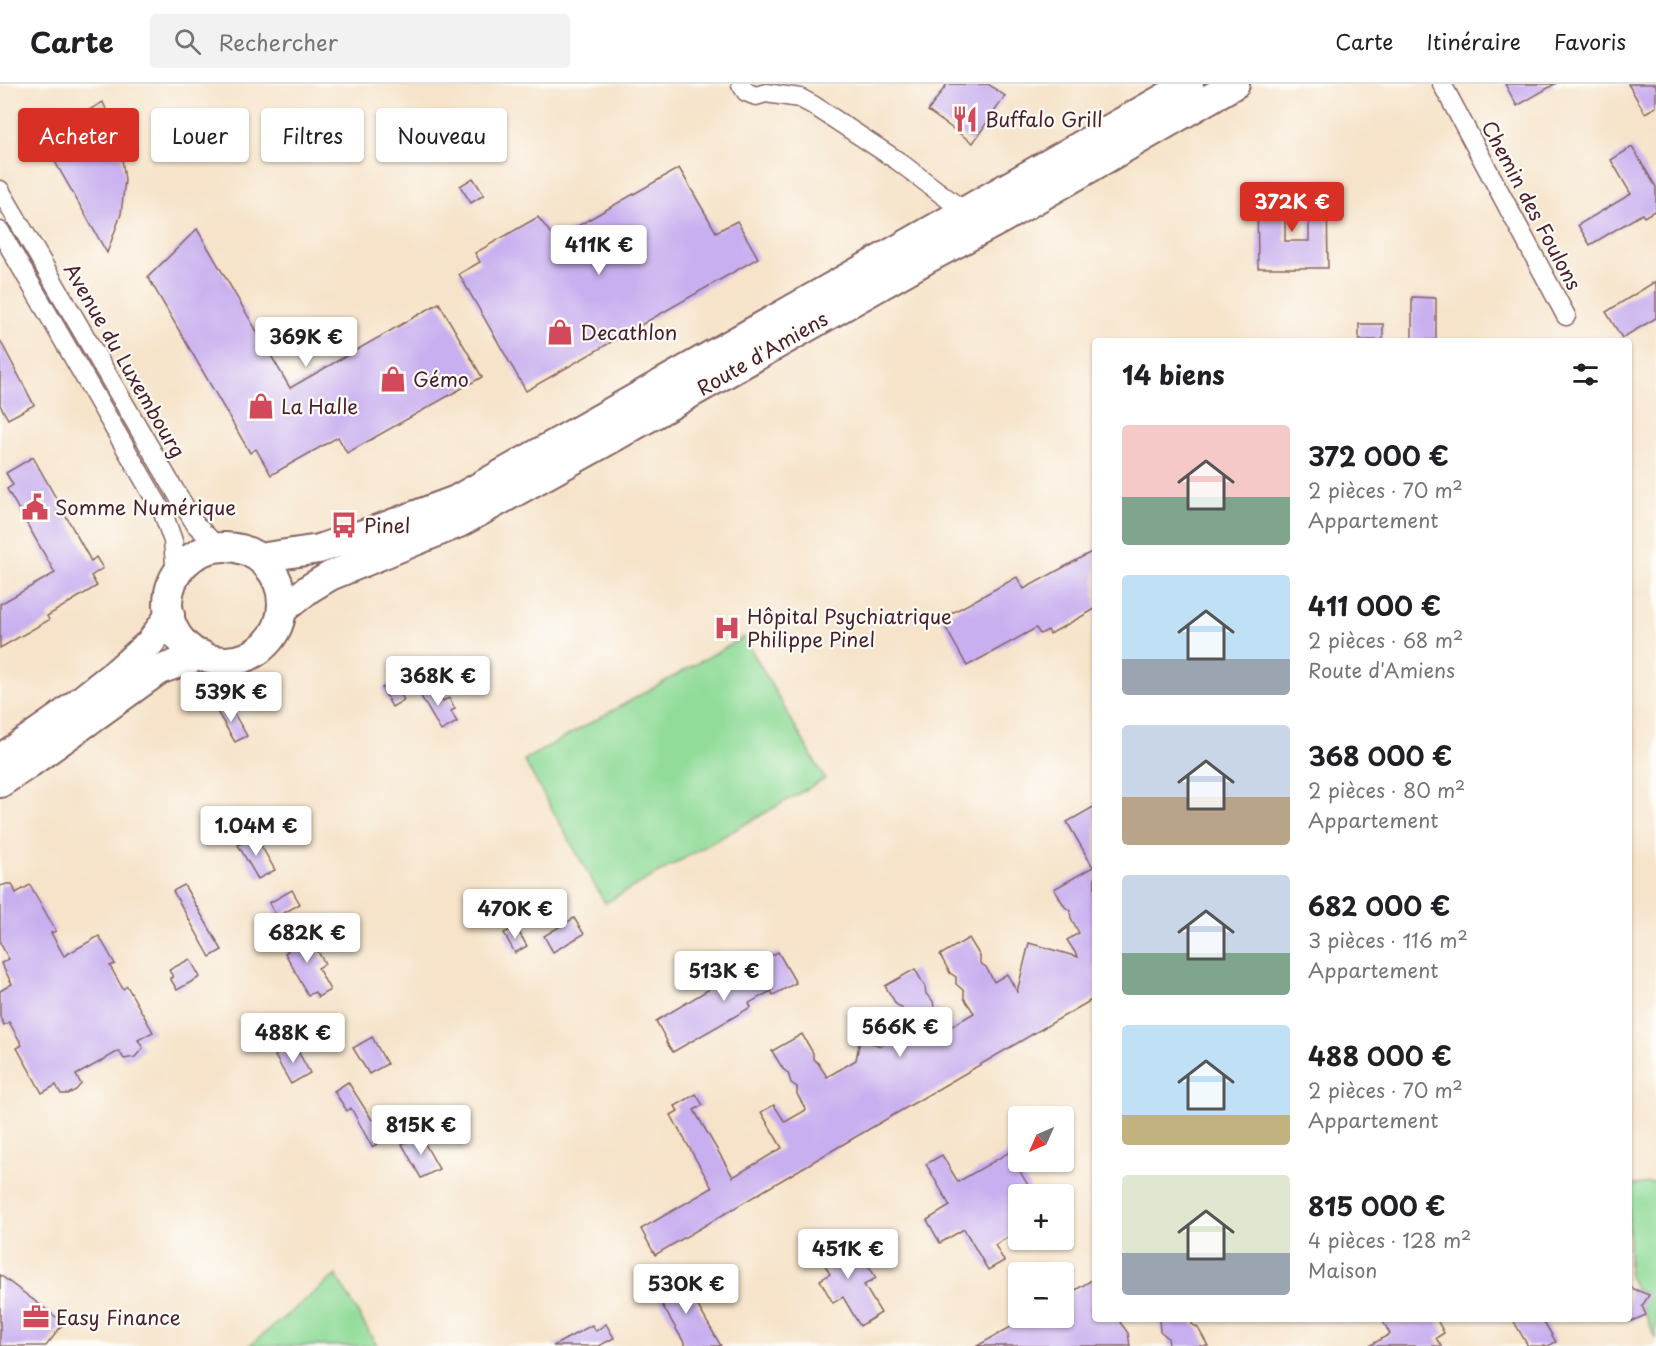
<!DOCTYPE html>
<html lang="fr">
<meta charset="utf-8">
<style>
body{margin:0;font-family:"Playpen Sans",sans-serif;background:#f2f2f2;color:#202124;height:100vh;display:flex;flex-direction:column;font-size:22px;white-space:nowrap}
*{box-sizing:border-box;margin:0}
p{font-size:20px;color:#757577}
.icon{flex:none;width:33px;height:33px;fill:none;stroke:currentColor;stroke-width:2;stroke-linecap:round;stroke-linejoin:round}
.map{position:relative;flex:1;overflow:hidden}
.details{position:absolute;left:1092px;top:254px;width:540px;height:984px;display:flex;flex-direction:column;background:#fff;border-radius:6px;box-shadow:0 2px 4px #0004}
.details>*{flex:none}
.guide{position:absolute;left:18px;top:24px;width:570px;height:54px;display:flex;gap:12px}
.needle{width:39px;rotate:225deg}
.buttons{position:absolute;left:1008px;top:1022px;display:grid;gap:12px}
.buttons a{display:grid;place-items:center;width:66px;height:66px;border-radius:6px;background:#fff;box-shadow:0 2px 4px #0004;font-size:30px}
.price{position:absolute;translate:-50% -51px;padding:0 14px;border-radius:6px;background:#fff;color:#222;font-size:20px;line-height:39px;filter:drop-shadow(0 2px 3px #0008)}
.price::after{content:'';position:absolute;left:50%;top:36px;width:18px;height:14px;margin-left:-9px;background:inherit;clip-path:polygon(0 0,100% 0,50% 100%)}
.price.active{background:#d93025;color:#fff}
ul{padding:0;list-style:none}
li{display:flex;align-items:center;gap:18px;height:150px;padding:0 30px}
li span{display:grid;place-items:center;flex:none;width:168px;height:120px;border-radius:6px;color:#555}
li>.icon{margin-inline-start:auto}
span .icon{width:72px;height:72px;fill:#fffc;stroke-width:1}
li b{font-size:26px}
h2{display:flex;justify-content:space-between;align-items:center;height:72px;padding:0 30px;font-size:26px}
.pill{padding:0 21px;border-radius:6px;background:#fff;box-shadow:0 2px 4px #0004;font-size:21px;line-height:54px}
.pill.active{background:#d93025;color:#fff}
header{display:flex;align-items:center;gap:36px;box-sizing:border-box;height:84px;padding:0 30px;background:#fff;border-bottom:2px solid #e0e0e0}
header strong{font-size:28px}
nav{display:flex;gap:33px;margin-inline-start:auto;font-size:21px}
.search{width:420px;height:54px;background:#f2f2f2;display:flex;align-items:center;gap:15px;box-sizing:border-box;padding:0 21px;border-radius:6px;color:#757577;font-size:22px}
.map>svg:first-child{display:block}
.green{fill:#91dc99;stroke:#6e7e62;stroke-width:1.5}
.building{fill:#c8afef;fill-rule:evenodd}
.lines{fill:none;stroke-linecap:round;stroke-linejoin:round}
.minor-casing{stroke:#866462;stroke-width:21}
.primary-casing{stroke:#866462;stroke-width:32}
.minor{stroke:#fff;stroke-width:18}
.primary{stroke:#fff;stroke-width:28}
.labels{text-anchor:middle;dominant-baseline:central;stroke-width:4.5;stroke-linejoin:round;paint-order:stroke}
.poi-label{font-size:20px;fill:#4a1f2b;stroke:#fdfcf7;text-anchor:start}
.street-label{font-size:20px;fill:#4a1f2b;stroke:#fdfcf7}
</style>
<header>
<strong>Carte</strong>
<div class="search"><svg class="icon" aria-label="search" viewBox="0 0 24 24"><circle cx="10" cy="10" r="6"/><path d="M15 15l6 6"/></svg>Rechercher</div>
<nav><a>Carte</a><a>Itinéraire</a><a>Favoris</a></nav>
</header>
<div class="map">
<svg width="1656" height="1262" viewBox="0 0 1656 1262">
<rect width="100%" height="100%" fill="#fdfcf7"/>
<filter id="ink" filterUnits="userSpaceOnUse"><feTurbulence type="fractalNoise" baseFrequency=".0167" numOctaves="2"/><feDisplacementMap in="SourceGraphic" scale="12" xChannelSelector="R" yChannelSelector="G"/><feConvolveMatrix kernelMatrix="1 2 1 2 8 2 1 2 1" color-interpolation-filters="sRGB"/></filter>
<filter id="wash" filterUnits="userSpaceOnUse"><feTurbulence type="fractalNoise" baseFrequency=".008" numOctaves="4" result="noise"/><feDisplacementMap in="SourceGraphic" scale="24" xChannelSelector="R" yChannelSelector="G"/><feGaussianBlur stdDeviation="1.35" result="paint"/><feColorMatrix in="noise" values="0 0 0 0 0 0 0 0 0 0 0 0 0 0 0 0 0 1.4 0 .05"/><feComposite in="paint" operator="in"/></filter>
<g filter="url(#wash)">
<rect width="100%" height="100%" fill="#f6e3c9"/>
<g class="green">
<path d="M 744,553 L 825,695 L 605,819 L 524,676 Z"/>
<path d="M 1656,1098 L 1656,1255 L 1642,1222 L 1645,1209 L 1636,1206 L 1629,1191 L 1629,1102 Z"/>
<path d="M 336,1191 L 377,1262 L 249,1262 Z"/>
</g>
<g id="blocks">
<g class="building">
<path d="M 947,0 L 988,0 L 1005,12 L 973,59 L 928,27 Z"/>
<path d="M 1505,0 L 1555,0 L 1517,22 Z"/>
<path d="M 1628,0 L 1656,0 L 1656,23 L 1645,29 Z"/>
<path d="M 103,18 L 120,59 L 125,96 L 121,130 L 107,169 L 41,53 Z"/>
<path d="M 1632,63 L 1656,103 L 1656,126 L 1644,133 L 1642,130 L 1590,161 L 1578,141 L 1631,110 L 1611,76 Z"/>
<path d="M 679,84 L 716,148 L 737,137 L 758,174 L 526,307 L 459,190 L 480,178 L 475,169 L 538,133 L 555,155 Z"/>
<path d="M 473,94 L 484,111 L 471,119 L 460,102 Z"/>
<path d="M 1257,113 L 1327,115 L 1328,184 L 1258,184 ZM 1285,132 L 1309,132 L 1309,157 L 1285,157 Z"/>
<path d="M 197,145 L 290,304 L 439,219 L 482,293 L 347,369 L 338,353 L 271,391 L 256,365 L 250,369 L 148,193 Z"/>
<path d="M 1656,197 L 1656,234 L 1622,254 L 1606,228 Z"/>
<path d="M 1412,213 L 1436,214 L 1436,256 L 1412,256 Z"/>
<rect x="1359" y="240" width="24" height="16"/>
<path d="M 0,256 L 34,321 L 8,335 L 0,321 Z"/>
<path d="M 33,373 L 91,477 L 96,473 L 103,484 L 91,492 L 97,502 L 47,532 L 49,536 L 0,564 L 0,520 L 55,489 L 7,405 L 13,401 L 6,389 Z"/>
<path d="M 1095,466 L 1095,525 L 1050,550 L 1048,546 L 1040,550 L 1036,544 L 967,582 L 941,535 L 1017,493 L 1024,505 Z"/>
<path d="M 394,597 L 404,616 L 392,623 L 382,604 Z"/>
<path d="M 433,599 L 443,617 L 449,614 L 455,625 L 451,627 L 457,638 L 441,647 L 418,607 Z"/>
<path d="M 228,619 L 247,652 L 235,658 L 216,626 Z"/>
<path d="M 1095,722 L 1095,914 L 809,1080 L 655,1171 L 641,1145 L 712,1104 L 671,1031 L 678,1027 L 675,1022 L 696,1010 L 703,1021 L 694,1026 L 733,1093 L 782,1064 L 761,1028 L 774,1021 L 785,1038 L 806,1026 L 797,1010 L 797,1003 L 791,999 L 788,989 L 783,985 L 772,967 L 802,950 L 813,969 L 813,975 L 818,979 L 827,993 L 839,986 L 856,976 L 860,955 L 881,962 L 910,945 L 902,931 L 902,924 L 896,920 L 885,902 L 915,885 L 925,903 L 926,910 L 933,917 L 934,923 L 940,927 L 949,943 L 952,942 L 974,929 L 964,914 L 964,907 L 956,900 L 956,893 L 950,889 L 940,871 L 969,854 L 980,872 L 980,879 L 986,883 L 994,898 L 1007,890 L 1017,908 L 1029,859 L 1078,873 L 1067,856 L 1079,849 L 1071,834 L 1070,827 L 1065,823 L 1054,805 L 1093,783 L 1067,738 Z"/>
<path d="M 255,751 L 275,786 L 258,795 L 238,761 Z"/>
<path d="M 7,800 L 12,800 L 16,809 L 30,801 L 56,847 L 51,849 L 64,872 L 99,852 L 115,880 L 110,882 L 123,905 L 127,902 L 153,948 L 138,956 L 143,964 L 135,973 L 124,975 L 119,967 L 76,991 L 81,1000 L 76,1006 L 68,1010 L 61,1010 L 56,1001 L 42,1009 L 17,964 L 22,961 L 9,938 L 4,941 L 0,933 L 0,907 L 12,900 L 1,879 L 9,875 L 0,859 L 0,802 Z"/>
<path d="M 184,801 L 222,866 L 210,873 L 173,807 Z"/>
<path d="M 292,806 L 300,820 L 277,833 L 269,819 Z"/>
<path d="M 574,834 L 584,850 L 553,868 L 544,852 Z"/>
<path d="M 516,843 L 527,862 L 515,869 L 504,849 Z"/>
<path d="M 307,848 L 325,880 L 318,884 L 330,906 L 318,913 L 315,908 L 308,911 L 285,869 L 288,867 L 284,861 Z"/>
<path d="M 778,868 L 796,899 L 773,911 L 771,907 L 749,919 L 751,923 L 673,968 L 666,958 L 667,957 L 656,937 L 708,906 L 712,899 L 717,896 L 723,899 Z"/>
<path d="M 190,875 L 200,893 L 177,906 L 170,894 L 173,893 L 169,886 Z"/>
<path d="M 372,953 L 387,980 L 369,990 L 353,964 Z"/>
<path d="M 294,960 L 310,989 L 291,1000 L 275,972 Z"/>
<path d="M 348,998 L 372,1036 L 376,1035 L 387,1054 L 372,1063 L 351,1024 L 347,1027 L 334,1007 Z"/>
<path d="M 420,1051 L 439,1085 L 421,1094 L 402,1060 Z"/>
<path d="M 1018,1063 L 1018,1084 L 1033,1110 L 1018,1110 L 1018,1147 L 995,1161 L 1004,1177 L 988,1186 L 964,1145 L 940,1159 L 927,1136 L 950,1122 L 926,1080 L 942,1071 L 958,1098 Z"/>
<path d="M 836,1150 L 852,1178 L 863,1172 L 876,1194 L 864,1201 L 881,1229 L 860,1242 L 843,1213 L 833,1219 L 820,1196 L 830,1190 L 814,1162 Z"/>
<path d="M 0,1191 L 64,1239 L 46,1262 L 0,1262 Z"/>
<path d="M 680,1191 L 721,1262 L 686,1262 L 657,1212 L 664,1209 L 660,1203 Z"/>
<path d="M 1095,1194 L 1095,1234 L 1117,1234 L 1128,1249 L 1130,1262 L 977,1262 L 1018,1239 L 1015,1233 L 1064,1233 L 1064,1213 Z"/>
<path d="M 1629,1203 L 1649,1211 L 1642,1222 L 1646,1231 L 1629,1238 Z"/>
<path d="M 1159,1234 L 1192,1234 L 1192,1240 L 1198,1244 L 1208,1262 L 1169,1262 L 1168,1254 L 1160,1247 Z"/>
<path d="M 1381,1234 L 1436,1234 L 1444,1249 L 1436,1254 L 1441,1262 L 1369,1262 L 1390,1250 Z"/>
<path d="M 1512,1234 L 1542,1234 L 1556,1258 L 1548,1262 L 1528,1262 Z"/>
<path d="M 606,1240 L 614,1254 L 599,1262 L 553,1262 L 592,1241 L 596,1247 Z"/>
</g>
</g>
</g>
<g filter="url(#ink)">
<use href="#blocks" fill-opacity="0" stroke="#866462" stroke-width="1.5"/>
<g class="lines">
<g class="minor-casing">
<g id="minor">
<path d="M 741,0 L 746,8 L 756,12 L 766,9 L 800,14 L 813,21 L 898,77 L 965,128 L 970,135"/>
<path d="M 1442,0 L 1566,232"/>
<path d="M 0,106 L 174,405 L 196,441 L 218,463"/>
<path d="M 0,147 L 163,429 L 173,457 L 176,491"/>
</g>
</g>
<g class="primary-casing">
<g id="primary">
<circle cx="225" cy="520" r="57"/>
<path d="M 259,474 L 319,465 L 381,444 L 456,416 L 1189,0"/>
<path d="M 282,526 L 310,504 L 330,492 L 459,439 L 609,356 L 925,176 L 1000,136 L 1235,0"/>
<path d="M 0,675 L 60,633 L 117,588 L 150,559 L 170,531"/>
<path d="M 0,699 L 30,679 L 159,586 L 202,571"/>
</g>
</g>
<use href="#minor" class="minor"/>
<use href="#primary" class="primary"/>
</g>
</g>
<defs>
<g id="restaurant-bare" transform="scale(2.07)"><path d="M-5-6h1v4h1v-4h1v4h1v-4h1v5L-1.5 .5V6h-2V.5L-5-1ZM5-6V6H3V1.5H1.5Q1.5-4 5-6Z" fill="#d1495b" stroke="#fdfcf7" stroke-width="2.5" paint-order="stroke"/></g>
<g id="shop-bare" transform="scale(2.07)"><path d="M-5-2.5h2.3a2.7 3.5 0 0 1 5.4 0H5L5.5 6h-11ZM-1.5-2.5h3a1.5 2.3 0 0 0-3 0Z" fill="#d1495b" stroke="#fdfcf7" stroke-width="2.5" paint-order="stroke"/></g>
<g id="civic-bare" transform="scale(2.07)"><path d="M-.6-6.5H3V-4.5H.6V-3L4-1V1h2V6H-6V1h2V-1L-.6-3ZM-1.2 2.5V6h2.4V2.5Z" fill="#d1495b" stroke="#fdfcf7" stroke-width="2.5" paint-order="stroke"/></g>
<g id="bus-bare" transform="scale(2.07)"><path d="M-5-6H5V4H4V6H2V4H-2V6H-4V4H-5ZM-3.5-4V0h7V-4ZM-3.5 1.2v1.5H-2V1.2ZM2 1.2v1.5H3.5V1.2Z" fill="#d1495b" stroke="#fdfcf7" stroke-width="2.5" paint-order="stroke"/></g>
<g id="hospital-bare" transform="scale(2.07)"><path d="M-5-5h3v3.5h4V-5h3V5h-3V1.5h-4V5h-3Z" fill="#d1495b" stroke="#fdfcf7" stroke-width="2.5" paint-order="stroke"/></g>
<g id="office-bare" transform="scale(2.07)"><path d="M-6-3h4V-5.5h4V-3h4V5H-6ZM-1-4.5V-3h2v-1.5ZM-6 0V1H6V0Z" fill="#d1495b" stroke="#fdfcf7" stroke-width="2.5" paint-order="stroke"/></g>
</defs>
<g fill-rule="evenodd">
<use href="#restaurant-bare" x="965" y="35"/>
<use href="#shop-bare" x="560" y="248"/>
<use href="#shop-bare" x="393" y="295"/>
<use href="#shop-bare" x="261" y="322"/>
<use href="#civic-bare" x="35" y="423"/>
<use href="#bus-bare" x="344" y="441"/>
<use href="#hospital-bare" x="727" y="544"/>
<use href="#office-bare" x="36" y="1233"/>
</g>
<g class="labels">
<g class="poi-label">
<text x="985" y="35">Buffalo Grill</text>
<text x="580" y="248">Decathlon</text>
<text x="413" y="295">Gémo</text>
<text x="281" y="322">La Halle</text>
<text x="55" y="423">Somme Numérique</text>
<text x="364" y="441">Pinel</text>
<text x="747" y="532">Hôpital Psychiatrique<tspan x="747" dy="23">Philippe Pinel</tspan></text>
<text x="56" y="1233">Easy Finance</text>
</g>
<g class="street-label">
<text transform="translate(1532 121) rotate(62)">Chemin des Foulons</text>
<text transform="translate(762 269) rotate(-30)">Route d'Amiens</text>
<text transform="translate(125 276) rotate(60)">Avenue du Luxembourg</text>
</g>
</g>
</svg>
<div class="buttons">
<a><svg class="needle" viewBox="-14 -14 28 28"><path d="M0-13l5 13h-10z" fill="#e53935"/><path d="M0 13l5-13h-10z" fill="#757577"/></svg></a>
<a>+</a>
<a>−</a>
</div>
<b class="price active" style="left:1292px;top:149px">372K €</b>
<b class="price" style="left:599px;top:192px">411K €</b>
<b class="price" style="left:306px;top:284px">369K €</b>
<b class="price" style="left:438px;top:623px">368K €</b>
<b class="price" style="left:231px;top:639px">539K €</b>
<b class="price" style="left:256px;top:773px">1.04M €</b>
<b class="price" style="left:515px;top:856px">470K €</b>
<b class="price" style="left:307px;top:880px">682K €</b>
<b class="price" style="left:724px;top:918px">513K €</b>
<b class="price" style="left:900px;top:974px">566K €</b>
<b class="price" style="left:293px;top:980px">488K €</b>
<b class="price" style="left:421px;top:1072px">815K €</b>
<b class="price" style="left:848px;top:1196px">451K €</b>
<b class="price" style="left:686px;top:1231px">530K €</b>
<div class="guide">
<a class="pill active">Acheter</a>
<a class="pill">Louer</a>
<a class="pill">Filtres</a>
<a class="pill">Nouveau</a>
</div>
<section class="details">
<h2>14 biens<svg class="icon" aria-label="filters" viewBox="0 0 24 24"><path d="M4 7h16M4 17h16"/><circle cx="9" cy="7" r="2"/><circle cx="15" cy="17" r="2"/></svg></h2>
<ul>
<li><span style="background:linear-gradient(#f6c9c9 60%,#7fa58c 0)"><svg class="icon" aria-label="home" viewBox="0 0 24 24"><path d="M3 11l9-7 9 7M6 9v11h12V9"/></svg></span><div><b>372 000 €</b><p>2 pièces · 70 m²</p><p>Appartement</p></div></li>
<li><span style="background:linear-gradient(#bfe0f5 70%,#9aa5b1 0)"><svg class="icon" aria-label="home" viewBox="0 0 24 24"><path d="M3 11l9-7 9 7M6 9v11h12V9"/></svg></span><div><b>411 000 €</b><p>2 pièces · 68 m²</p><p>Route d'Amiens</p></div></li>
<li><span style="background:linear-gradient(#c9d6e8 60%,#b9a48a 0)"><svg class="icon" aria-label="home" viewBox="0 0 24 24"><path d="M3 11l9-7 9 7M6 9v11h12V9"/></svg></span><div><b>368 000 €</b><p>2 pièces · 80 m²</p><p>Appartement</p></div></li>
<li><span style="background:linear-gradient(#c9d6e8 65%,#7fa58c 0)"><svg class="icon" aria-label="home" viewBox="0 0 24 24"><path d="M3 11l9-7 9 7M6 9v11h12V9"/></svg></span><div><b>682 000 €</b><p>3 pièces · 116 m²</p><p>Appartement</p></div></li>
<li><span style="background:linear-gradient(#bfe0f5 75%,#c2b280 0)"><svg class="icon" aria-label="home" viewBox="0 0 24 24"><path d="M3 11l9-7 9 7M6 9v11h12V9"/></svg></span><div><b>488 000 €</b><p>2 pièces · 70 m²</p><p>Appartement</p></div></li>
<li><span style="background:linear-gradient(#dfe7d0 65%,#9aa5b1 0)"><svg class="icon" aria-label="home" viewBox="0 0 24 24"><path d="M3 11l9-7 9 7M6 9v11h12V9"/></svg></span><div><b>815 000 €</b><p>4 pièces · 128 m²</p><p>Maison</p></div></li>
</ul>
</section>
</div>
